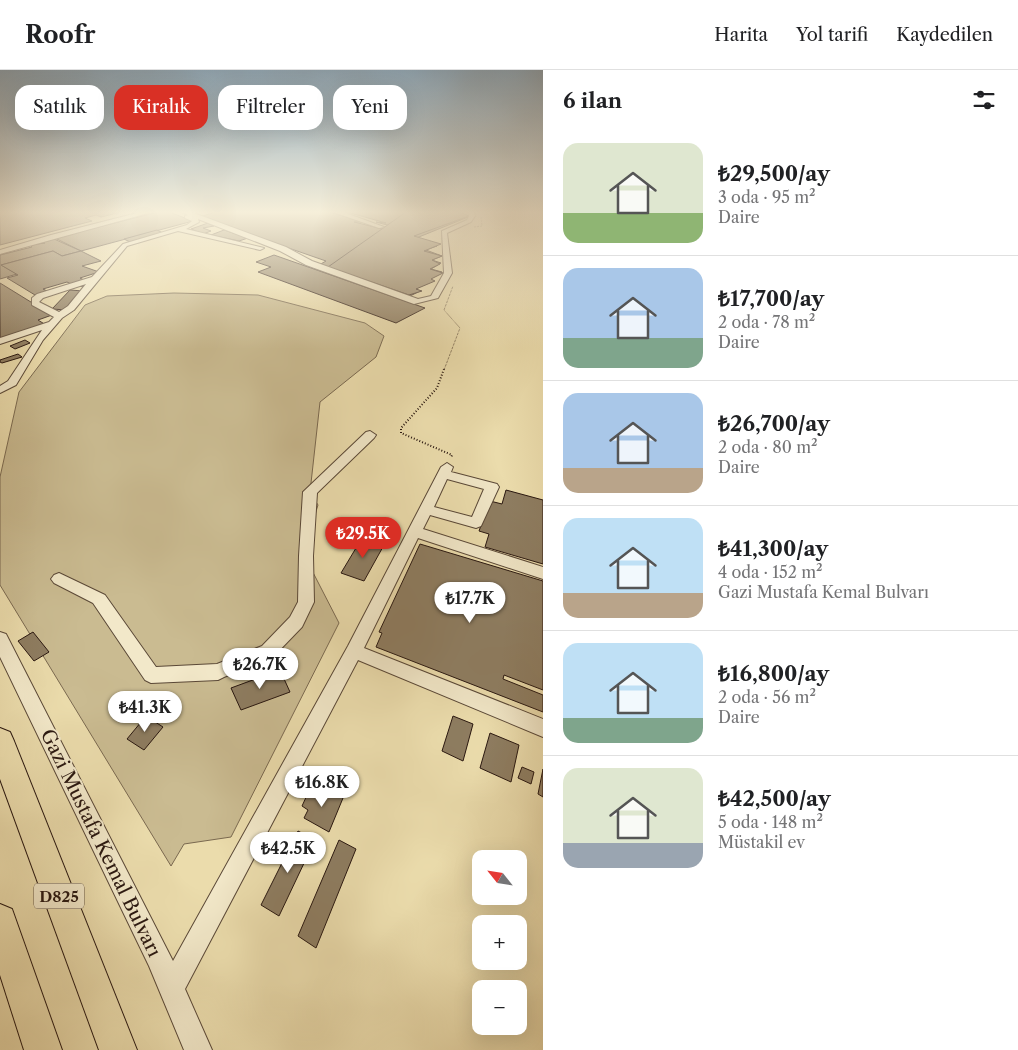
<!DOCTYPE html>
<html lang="tr">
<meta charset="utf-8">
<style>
body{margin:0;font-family:"Libre Caslon Text",serif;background:#f6f6f6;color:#202124;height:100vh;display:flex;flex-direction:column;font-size:19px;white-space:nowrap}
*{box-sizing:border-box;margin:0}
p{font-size:16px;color:#757577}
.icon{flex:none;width:28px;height:28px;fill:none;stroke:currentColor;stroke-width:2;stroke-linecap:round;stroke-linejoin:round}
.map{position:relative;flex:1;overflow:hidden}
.sheet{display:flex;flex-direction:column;background:#fff;width:475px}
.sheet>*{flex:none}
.top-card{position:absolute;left:15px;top:15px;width:452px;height:45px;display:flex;gap:10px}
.needle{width:32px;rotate:300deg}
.buttons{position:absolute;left:472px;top:780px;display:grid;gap:10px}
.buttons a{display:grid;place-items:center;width:55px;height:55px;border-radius:10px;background:#fff;box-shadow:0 5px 20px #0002;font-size:25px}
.price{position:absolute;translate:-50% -42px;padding:0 11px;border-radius:18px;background:#fff;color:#222;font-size:16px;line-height:32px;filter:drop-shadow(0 1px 2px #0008)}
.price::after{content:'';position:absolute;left:50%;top:30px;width:15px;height:11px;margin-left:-8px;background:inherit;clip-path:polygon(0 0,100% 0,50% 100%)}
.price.on{background:#d93025;color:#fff}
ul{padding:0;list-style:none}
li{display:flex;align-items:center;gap:15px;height:125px;padding:0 20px}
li+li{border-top:1px solid #e0e0e0}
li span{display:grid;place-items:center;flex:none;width:140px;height:100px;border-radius:15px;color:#555}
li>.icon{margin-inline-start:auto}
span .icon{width:60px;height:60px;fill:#fffc;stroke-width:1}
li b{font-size:21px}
h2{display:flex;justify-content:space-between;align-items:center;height:60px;padding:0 20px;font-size:21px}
.chip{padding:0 18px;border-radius:15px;background:#fff;box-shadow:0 5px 20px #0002;font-size:18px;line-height:45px}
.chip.on{background:#d93025;color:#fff}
header{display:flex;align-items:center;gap:30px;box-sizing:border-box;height:70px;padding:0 25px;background:#fff;border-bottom:1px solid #e0e0e0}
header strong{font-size:24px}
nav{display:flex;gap:28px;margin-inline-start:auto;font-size:18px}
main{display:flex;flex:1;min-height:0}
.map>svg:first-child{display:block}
.green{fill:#cabb91;stroke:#7a6950}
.building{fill:#8e7d61;stroke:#291710}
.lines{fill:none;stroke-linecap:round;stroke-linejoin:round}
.minor-casing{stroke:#5a4837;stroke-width:2}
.highway-casing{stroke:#291710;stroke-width:2}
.path-far1{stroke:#291710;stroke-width:1;stroke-dasharray:0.5 1;stroke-linecap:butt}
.path{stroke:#291710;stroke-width:2;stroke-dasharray:1 2;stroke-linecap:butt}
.minor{fill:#f2e8c9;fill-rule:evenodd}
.highway{fill:#ebdcac;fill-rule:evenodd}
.labels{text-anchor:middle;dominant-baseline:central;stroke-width:4;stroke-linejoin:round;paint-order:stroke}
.shield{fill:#f2e8c9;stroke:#655648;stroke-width:1}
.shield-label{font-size:15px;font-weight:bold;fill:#291710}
.near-street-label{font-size:19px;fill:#291710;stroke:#f2e8c9}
</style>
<header>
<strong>Roofr</strong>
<nav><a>Harita</a><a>Yol tarifi</a><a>Kaydedilen</a></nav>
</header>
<main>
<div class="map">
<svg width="543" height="980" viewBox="0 0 543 980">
<rect width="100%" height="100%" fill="#ebdcac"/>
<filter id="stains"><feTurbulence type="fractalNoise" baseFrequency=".004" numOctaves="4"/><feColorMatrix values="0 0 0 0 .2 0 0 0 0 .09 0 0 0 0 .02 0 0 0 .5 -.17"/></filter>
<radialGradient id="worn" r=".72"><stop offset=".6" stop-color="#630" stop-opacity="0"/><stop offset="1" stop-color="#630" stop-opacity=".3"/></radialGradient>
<path class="green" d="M 174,223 L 258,225 L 365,253 L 384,266 L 376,287 L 320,332 L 310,422 L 318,435 L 303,483 L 339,553 L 231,767 L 184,774 L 171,796 L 0,515 L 0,407 L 19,322 L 85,235 L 107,226 Z"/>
<g class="building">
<path d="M 0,142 L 121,142 L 101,147 L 96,145 L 85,148 L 92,151 L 0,175 Z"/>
<path d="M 158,142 L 169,142 L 193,151 L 81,181 L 55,168 Z"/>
<path d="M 216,142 L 329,142 L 365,152 L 354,152 L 391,161 L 398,158 L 376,152 L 386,153 L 347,142 L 451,142 L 468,147 L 414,169 L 437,176 L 426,180 L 442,186 L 432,190 L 441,193 L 431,199 L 442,202 L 411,217 L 420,221 L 410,226 L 319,195 L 326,191 L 199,147 Z"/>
<path d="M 406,142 L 459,142 L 469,146 L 414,166 L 441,174 L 424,181 L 442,186 L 432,190 L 440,194 L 430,199 L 443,203 L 431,209 L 435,211 L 416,219 L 422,221 L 409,225 L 328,197 Z"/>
<path d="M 208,153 L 214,156 L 203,158 L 211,161 L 203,164 L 191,159 Z"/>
<path d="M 157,160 L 163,163 L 130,172 L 124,169 Z"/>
<path d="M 224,160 L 248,168 L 239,171 L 211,165 Z"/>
<path d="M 54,169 L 81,181 L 62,186 L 53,181 L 1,195 L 17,204 L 0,209 L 0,185 L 32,177 L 30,175 L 45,173 L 43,172 Z"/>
<path d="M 53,181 L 62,186 L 81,181 L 101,191 L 82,196 L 99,202 L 80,208 L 84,210 L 71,214 L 67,212 L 43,219 L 47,221 L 35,225 L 7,208 L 18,205 L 1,195 Z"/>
<path d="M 274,185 L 425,238 L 396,253 L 258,202 L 271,197 L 256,192 Z"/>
<path d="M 0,213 L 52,245 L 38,250 L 46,255 L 0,270 Z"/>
<path d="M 70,220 L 83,221 L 66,240 L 52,239 Z"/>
<path d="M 25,270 L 30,273 L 15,279 L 10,276 Z"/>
<path d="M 18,284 L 22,287 L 2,293 L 0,292 L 0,290 Z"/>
<path d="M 506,420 L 543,430 L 543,494 L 485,477 L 489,464 L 479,461 L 490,431 L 502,434 Z"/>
<path d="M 362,468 L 384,475 L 364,511 L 341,503 Z"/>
<path d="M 420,474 L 543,511 L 543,620 L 504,605 L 503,609 L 543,625 L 543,642 L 376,577 L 382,563 L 379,562 Z"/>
<path d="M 33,562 L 49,582 L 34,591 L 18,571 Z"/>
<path d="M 280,600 L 290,622 L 241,640 L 231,618 Z"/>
<path d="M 146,646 L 163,657 L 144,680 L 127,669 Z"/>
<path d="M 453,646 L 473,654 L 463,691 L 442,681 Z"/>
<path d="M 490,663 L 519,675 L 511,712 L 480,698 Z"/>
<path d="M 522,697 L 534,702 L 531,714 L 518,708 Z"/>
<path d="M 543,699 L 543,727 L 538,724 Z"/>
<path d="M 321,716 L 343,728 L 329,762 L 304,748 L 308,740 L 302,736 L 308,723 L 316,727 Z"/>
<path d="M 298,761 L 315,770 L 279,846 L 261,835 Z"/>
<path d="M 339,770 L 356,779 L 316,878 L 298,866 Z"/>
</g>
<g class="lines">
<g class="minor-casing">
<g id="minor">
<path d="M 141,142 L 152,142 L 0,184 L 0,180 L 51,165 Z"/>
<path d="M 182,142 L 191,142 L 286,177 L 312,191 L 418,229 L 431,226 L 444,203 L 442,161 L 467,150 L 469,146 L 468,142 L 474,142 L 475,146 L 471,152 L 447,163 L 452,203 L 438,228 L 414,234 L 306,195 L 280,181 L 198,149 L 199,152 L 186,159 L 264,178 L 260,180 L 178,161 L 127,176 L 74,240 L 62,248 L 43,270 L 16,315 L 0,323 L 0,316 L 8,311 L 42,260 L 0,274 L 0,268 L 49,252 L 54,247 L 32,235 L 32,228 L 37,224 L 92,207 L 123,174 L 187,155 L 192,151 L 185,148 L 185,146 L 188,145 ZM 86,214 L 68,236 L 59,242 L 39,232 L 43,228 Z"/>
<path d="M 333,142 L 343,142 L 384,157 L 379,158 Z"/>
<path d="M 370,361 L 376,365 L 374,368 L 317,423 L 313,486 L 314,532 L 302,557 L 274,586 L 224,607 L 218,610 L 151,613 L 145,610 L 93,533 L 54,513 L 51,509 L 54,505 L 59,503 L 105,525 L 156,597 L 217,594 L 262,576 L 290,547 L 298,532 L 299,486 L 303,422 L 366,362 Z"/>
<path d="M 447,393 L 453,397 L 451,402 L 497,414 L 499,417 L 481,456 L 476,458 L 430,445 L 423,459 L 543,497 L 543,509 L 418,468 L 364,578 L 543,649 L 543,667 L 358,590 L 185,919 L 212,980 L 184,980 L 149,896 L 0,587 L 0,562 L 6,564 L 173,891 L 348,576 L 441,397 ZM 447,409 L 484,419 L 472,447 L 434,437 Z"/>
</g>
</g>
<g class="highway-casing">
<g id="highway">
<path d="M 0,658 L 10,662 L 14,671 L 137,980 L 99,980 L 0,709 Z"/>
<path d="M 0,834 L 12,839 L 62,980 L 24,980 L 0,905 Z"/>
</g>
</g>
<g class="path-far1">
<path d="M 474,157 L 482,156 L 481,147"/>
<path d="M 444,300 L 460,258 L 444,240 L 453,216"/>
</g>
<path class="path" d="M 444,299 L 437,318 L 401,358 L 401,363 L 452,385 L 451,388"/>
<use href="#minor" class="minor"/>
<use href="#highway" class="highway"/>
</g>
<linearGradient id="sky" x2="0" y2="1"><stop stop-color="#8fa9bb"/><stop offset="0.51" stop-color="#f6efda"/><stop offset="1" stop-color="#f6efda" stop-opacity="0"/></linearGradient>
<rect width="543" height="279" fill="url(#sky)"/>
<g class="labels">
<rect class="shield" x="34" y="813.5" width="50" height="25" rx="4"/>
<g class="shield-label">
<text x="59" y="826">D825</text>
</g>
<g class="near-street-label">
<text transform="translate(101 773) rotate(64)">Gazi Mustafa Kemal Bulvarı</text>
</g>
</g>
<rect width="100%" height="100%" filter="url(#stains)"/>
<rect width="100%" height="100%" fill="url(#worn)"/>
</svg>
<div class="buttons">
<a><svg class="needle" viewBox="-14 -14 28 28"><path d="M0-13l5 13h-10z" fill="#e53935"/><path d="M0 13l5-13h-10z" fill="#757577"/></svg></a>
<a>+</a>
<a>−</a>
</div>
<b class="price on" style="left:363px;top:489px">₺29.5K</b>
<b class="price" style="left:470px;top:554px">₺17.7K</b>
<b class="price" style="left:260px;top:620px">₺26.7K</b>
<b class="price" style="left:145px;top:663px">₺41.3K</b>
<b class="price" style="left:322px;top:738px">₺16.8K</b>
<b class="price" style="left:288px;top:804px">₺42.5K</b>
<div class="top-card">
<a class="chip">Satılık</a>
<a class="chip on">Kiralık</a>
<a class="chip">Filtreler</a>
<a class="chip">Yeni</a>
</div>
</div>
<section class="sheet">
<h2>6 ilan<svg class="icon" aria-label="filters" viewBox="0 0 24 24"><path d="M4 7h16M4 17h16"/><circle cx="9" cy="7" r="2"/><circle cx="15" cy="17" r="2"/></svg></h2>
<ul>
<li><span style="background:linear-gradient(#dfe7d0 70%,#8fb573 0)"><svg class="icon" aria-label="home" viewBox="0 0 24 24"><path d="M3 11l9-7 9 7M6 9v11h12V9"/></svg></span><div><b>₺29,500/ay</b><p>3 oda · 95 m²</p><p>Daire</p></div></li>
<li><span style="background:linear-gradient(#a9c7e8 70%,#7fa58c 0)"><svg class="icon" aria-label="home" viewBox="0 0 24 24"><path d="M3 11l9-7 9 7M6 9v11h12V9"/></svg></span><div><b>₺17,700/ay</b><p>2 oda · 78 m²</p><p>Daire</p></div></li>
<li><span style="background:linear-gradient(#a9c7e8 75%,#b9a48a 0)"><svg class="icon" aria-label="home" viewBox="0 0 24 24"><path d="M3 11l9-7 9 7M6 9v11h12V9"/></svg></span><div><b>₺26,700/ay</b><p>2 oda · 80 m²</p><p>Daire</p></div></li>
<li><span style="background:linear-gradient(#bfe0f5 75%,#b9a48a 0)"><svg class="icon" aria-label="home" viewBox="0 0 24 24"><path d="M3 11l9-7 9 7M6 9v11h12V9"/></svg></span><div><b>₺41,300/ay</b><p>4 oda · 152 m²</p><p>Gazi Mustafa Kemal Bulvarı</p></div></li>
<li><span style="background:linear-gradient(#bfe0f5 75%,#7fa58c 0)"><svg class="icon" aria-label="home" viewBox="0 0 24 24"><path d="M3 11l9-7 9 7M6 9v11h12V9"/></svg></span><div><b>₺16,800/ay</b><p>2 oda · 56 m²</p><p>Daire</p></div></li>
<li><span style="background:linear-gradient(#dfe7d0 75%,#9aa5b1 0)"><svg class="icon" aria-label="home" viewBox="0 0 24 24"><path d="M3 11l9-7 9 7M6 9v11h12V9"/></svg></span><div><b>₺42,500/ay</b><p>5 oda · 148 m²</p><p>Müstakil ev</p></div></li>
</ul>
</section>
</main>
